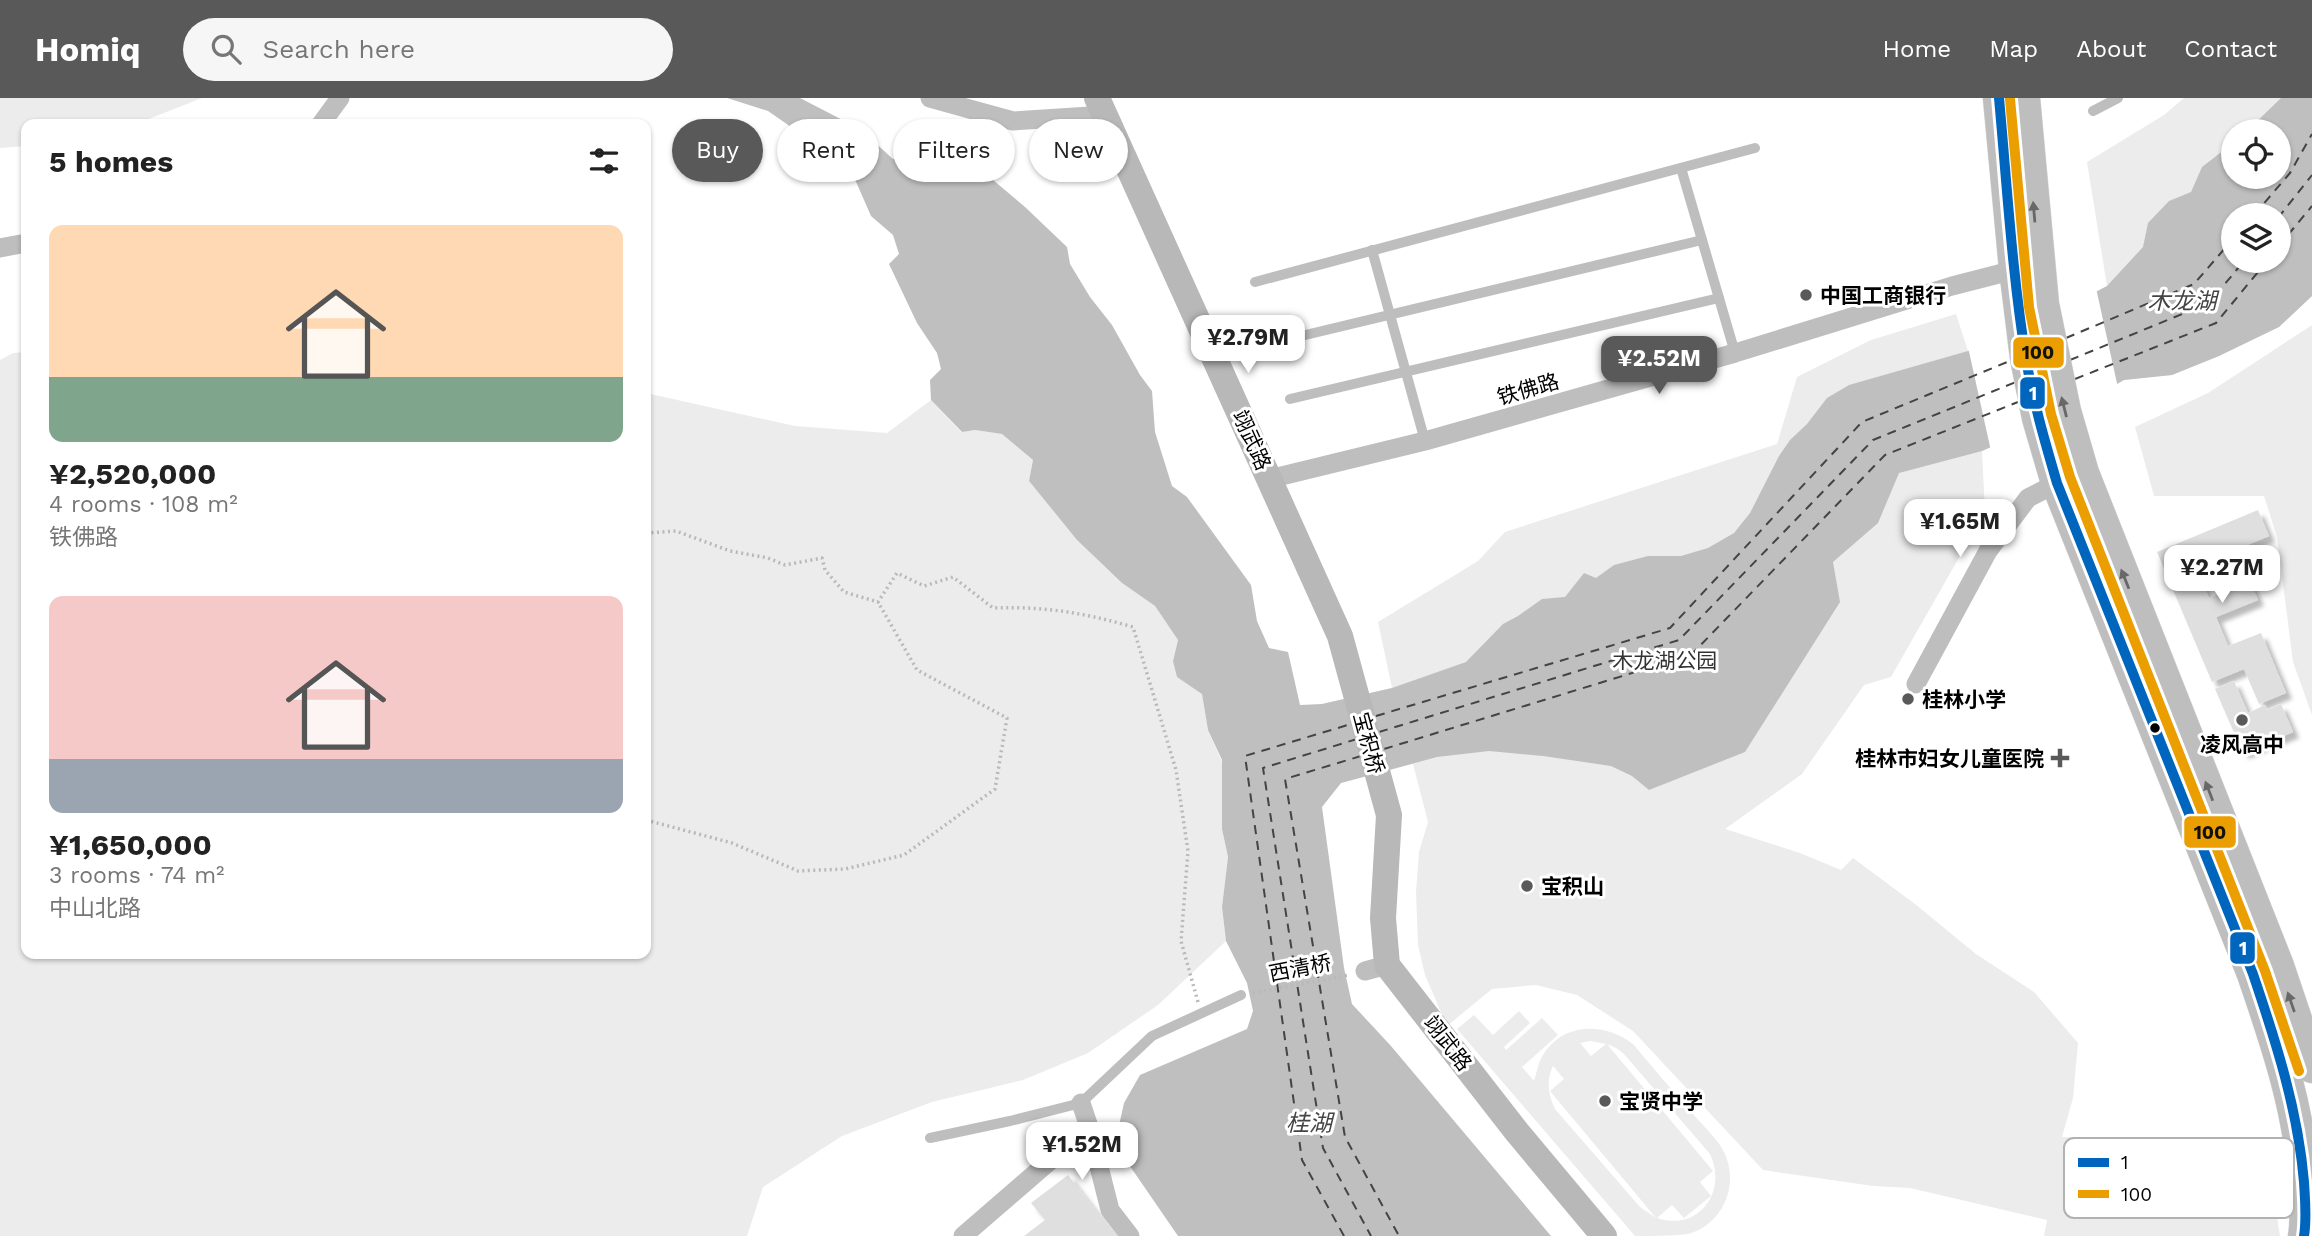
<!DOCTYPE html>
<meta charset="utf-8">
<style>
body{margin:0;font-family:"Work Sans","Noto Sans SC",sans-serif;background:#f6f6f6;color:#222;height:100vh;display:flex;flex-direction:column;font-size:26px;white-space:nowrap}
*{box-sizing:border-box;margin:0}
p{font-size:23px;color:#767676}
.icon{flex:none;width:38px;height:38px;fill:none;stroke:currentColor;stroke-width:2;stroke-linecap:round;stroke-linejoin:round}
.map{position:relative;flex:1;overflow:hidden}
.panel{position:absolute;left:21px;top:21px;width:630px;height:840px;display:flex;flex-direction:column;background:#fff;border-radius:14px;box-shadow:0 2px 5px #0004}
.panel>*{flex:none}
.guide{position:absolute;left:672px;top:21px;width:665px;height:63px;display:flex;gap:14px}
.fabs{position:absolute;left:2221px;top:21px;display:grid;gap:14px}
.fabs a{display:grid;place-items:center;width:70px;height:70px;border-radius:50%;background:#fff;box-shadow:0 2px 5px #0004;font-size:35px}
.price{position:absolute;translate:-50% -60px;padding:0 16px;border-radius:14px;background:#fff;color:#222;font-size:23px;line-height:46px;filter:drop-shadow(0 2px 4px #0008)}
.price::after{content:'';position:absolute;left:50%;top:42px;width:21px;height:16px;margin-left:-10px;background:inherit;clip-path:polygon(0 0,100% 0,50% 100%)}
.price.selected{background:#595959;color:#fff}
ul{padding:0;list-style:none}
li{display:grid;align-content:center;gap:14px;height:371px;padding:0 28px}
li span{display:grid;place-items:center;height:217px;border-radius:14px;color:#555}
li>.icon{margin-inline-start:auto}
span .icon{width:126px;height:126px;fill:#fffc;stroke-width:1}
li b{font-size:30px}
h2{display:flex;justify-content:space-between;align-items:center;height:84px;padding:0 28px;font-size:30px}
.chip{padding:0 24px;border-radius:32px;background:#fff;box-shadow:0 2px 5px #0004;font-size:24px;line-height:63px}
.chip.selected{background:#595959;color:#fff}
header{display:flex;align-items:center;gap:42px;box-sizing:border-box;height:98px;padding:0 35px;background:#595959;color:#fff}
header strong{font-size:33px}
nav{display:flex;gap:38px;margin-inline-start:auto;font-size:24px}
.search{width:490px;height:63px;background:#f6f6f6;display:flex;align-items:center;gap:18px;box-sizing:border-box;padding:0 24px;border-radius:38px;color:#767676;font-size:26px}
.map>svg:first-child{display:block}
.green{fill:#ececec;fill-rule:evenodd}
.water{fill:#bfbfbf;fill-rule:evenodd}
.pier{fill:#fff}
.lines{fill:none;stroke-linecap:round;stroke-linejoin:round}
.ferry{stroke:#444;stroke-width:2;stroke-dasharray:9 7;stroke-linecap:butt}
.building{fill:#dfdfdf;filter:url(#shadow)}
.trunk-casing{stroke:#dbdbdb;stroke-width:33}
.path{stroke:#b9b9b9;stroke-width:3.5;stroke-dasharray:2 3.5;stroke-linecap:butt}
.service{stroke:#bebebe;stroke-width:10}
.minor{stroke:#bebebe;stroke-width:19}
.secondary{stroke:#b8b8b8;stroke-width:26}
.trunk{stroke:#bebebe;stroke-width:32}
.bus-1-casing{stroke:#fff;stroke-width:16}
.bus-2-casing{stroke:#fff;stroke-width:16}
.bus-1{stroke:#0065bd;stroke-width:10}
.bus-2{stroke:#eb9e00;stroke-width:10}
.oneway{fill:#686868}
.poi-dot{fill:#595959;stroke:#fff;stroke-width:2.5}
.bus-dot{fill:#000;stroke:#fff;stroke-width:2.5}
.labels{text-anchor:middle;dominant-baseline:central;stroke-width:6;stroke-linejoin:round;paint-order:stroke}
.poi-label{font-size:21px;font-weight:bold;fill:#000;stroke:#fff;text-anchor:start}
.street-label{font-size:21px;fill:#000;stroke:#fff}
.park-label{font-size:21px;fill:#333;stroke:#fff}
.water-label{font-size:23px;font-style:italic;fill:#444;stroke:#fff}
.key{fill:#fff;stroke:#b2b2b2;stroke-width:2}
.key-label{font-size:19px;fill:#000}
.line-badge{stroke:#fff;stroke-width:2.5}
.badge-label{font-size:19px;text-anchor:middle;font-weight:bold;fill:#fff}
.pale-badge-label{font-size:19px;text-anchor:middle;font-weight:bold;fill:#111}
</style>
<header>
<strong>Homiq</strong>
<div class="search"><svg class="icon" aria-label="search" viewBox="0 0 24 24"><circle cx="10" cy="10" r="6"/><path d="M15 15l6 6"/></svg>Search here</div>
<nav><a>Home</a><a>Map</a><a>About</a><a>Contact</a></nav>
</header>
<div class="map">
<svg width="2312" height="1138" viewBox="0 0 2312 1138">
<defs>
<filter id="shadow"><feDropShadow dx="6" dy="6" stdDeviation="2" flood-color="#0004"/></filter>
</defs>
<rect width="100%" height="100%" fill="#fff"/>
<g class="green">
<path d="M 0,0 L 202,0 L 136,26 L 26,26 L 26,48 L 0,50 Z"/>
<path d="M 2184,0 L 2312,0 L 2312,198 L 2279,229 L 2219,258 L 2172,277 L 2124,282 L 2057,320 L 1982,353 L 1985,414 L 1891,579 L 1864,587 L 1802,676 L 1725,731 L 1800,755 L 1841,772 L 1853,760 L 1915,806 L 1976,856 L 2034,894 L 2078,945 L 2073,1000 L 2062,1039 L 2101,1040 L 2164,1063 L 2203,1093 L 2247,1093 L 2276,1113 L 2280,1138 L 2044,1138 L 2047,1122 L 1910,1090 L 1873,1088 L 1763,1072 L 1633,933 L 1577,897 L 1536,887 L 1492,891 L 1447,928 L 1425,877 L 1418,847 L 1416,794 L 1419,754 L 1428,724 L 1413,666 L 1341,685 L 1322,606 L 1392,590 L 1378,524 L 1478,463 L 1505,434 L 1777,346 L 1797,279 L 1871,242 L 1956,216 L 1968,253 L 2037,225 L 2107,188 L 2087,64 L 2164,17 ZM 2233,33 L 2278,33 L 2278,79 L 2233,79 ZM 2233,117 L 2278,117 L 2278,163 L 2233,163 Z"/>
<path d="M 2312,227 L 2312,617 L 2293,564 L 2277,439 L 2264,398 L 2154,398 L 2135,329 L 2208,295 Z"/>
<path d="M 26,254 L 26,856 L 646,856 L 646,295 L 795,328 L 887,335 L 931,302 L 961,334 L 975,332 L 1002,336 L 1033,362 L 1029,383 L 1077,442 L 1122,485 L 1155,508 L 1178,542 L 1173,563 L 1202,596 L 1208,632 L 1222,664 L 1222,731 L 1228,759 L 1222,809 L 1226,843 L 1158,907 L 1088,955 L 1023,982 L 932,1004 L 842,1038 L 763,1089 L 747,1138 L 0,1138 L 0,262 L 13,255 Z"/>
<path d="M 1519,913 L 1530,925 L 1504,949 L 1506,952 L 1542,920 L 1558,937 L 1522,969 L 1534,983 C 1537,974 1538,965 1543,957 C 1563,924 1605,924 1633,946 C 1653,970 1673,993 1693,1016 C 1703,1028 1717,1040 1724,1054 C 1740,1086 1723,1127 1688,1136 C 1671,1138 1652,1138 1635,1138 L 1457,931 L 1474,917 L 1493,937 ZM 1590,943 L 1606,946 L 1591,958 L 1580,945 ZM 1607,946 L 1616,950 L 1624,956 L 1710,1056 C 1728,1094 1698,1134 1657,1120 L 1672,1107 L 1684,1120 L 1711,1098 L 1700,1084 L 1713,1073 ZM 1553,968 L 1564,981 L 1550,993 L 1656,1120 L 1640,1109 L 1555,1011 C 1548,996 1546,983 1553,968 Z"/>
</g>
<path class="water" d="M 727,0 L 800,0 L 860,31 L 893,61 L 918,56 L 947,57 L 974,66 L 1025,109 L 1067,149 L 1070,166 L 1090,199 L 1112,227 L 1140,277 L 1152,293 L 1155,334 L 1172,388 L 1187,399 L 1251,487 L 1257,523 L 1269,550 L 1288,554 L 1300,607 L 1322,606 L 1392,590 L 1466,564 L 1503,526 L 1518,518 L 1542,501 L 1565,499 L 1584,475 L 1596,480 L 1614,467 L 1648,458 L 1681,458 L 1708,450 L 1734,435 L 1750,415 L 1779,358 L 1790,342 L 1807,326 L 1827,300 L 1849,287 L 1968,253 L 2037,225 L 2107,188 L 2143,149 L 2148,125 L 2169,103 L 2191,94 L 2202,69 L 2233,45 L 2233,79 L 2278,79 L 2278,33 L 2247,33 L 2281,0 L 2312,0 L 2312,198 L 2279,229 L 2219,258 L 2172,277 L 2124,282 L 2057,320 L 1982,353 L 1899,375 L 1878,425 L 1833,464 L 1840,504 L 1745,654 L 1649,692 L 1632,678 L 1611,668 L 1543,658 L 1489,653 L 1437,659 L 1341,685 L 1322,709 L 1344,870 L 1352,906 L 1391,948 L 1551,1138 L 1178,1138 L 1123,1058 L 1118,1032 L 1124,1005 L 1140,977 L 1247,931 L 1253,913 L 1247,885 L 1226,843 L 1222,809 L 1228,759 L 1222,731 L 1222,662 L 1208,632 L 1202,596 L 1177,579 L 1173,563 L 1178,542 L 1155,508 L 1122,485 L 1077,442 L 1029,383 L 1033,362 L 1002,336 L 975,332 L 962,334 L 931,302 L 930,282 L 941,271 L 937,255 L 917,225 L 889,166 L 899,156 L 893,137 L 871,118 L 850,70 L 768,13 ZM 2233,117 L 2278,117 L 2278,163 L 2233,163 Z"/>
<path class="pier" d="M 2096,190 L 2118,290 L 2058,324 L 1991,353 L 1968,249 L 2036,222 Z"/>
<g class="lines">
<g class="ferry">
<path d="M 2254,117 L 2290,75 L 2312,36"/>
<path d="M 2278,120 L 2312,77"/>
<path d="M 2278,149 L 2312,108"/>
<path d="M 2066,240 L 2194,186 L 2233,141"/>
<path d="M 2070,262 L 2209,205 L 2244,163"/>
<path d="M 2075,281 L 2216,225 L 2267,163"/>
<path d="M 1376,618 L 1670,530 L 1862,324 L 2012,262"/>
<path d="M 1379,634 L 1679,542 L 1873,342 L 2016,284"/>
<path d="M 1357,641 L 1263,670 L 1323,1050 L 1371,1138"/>
<path d="M 1384,651 L 1691,557 L 1885,357 L 2018,304"/>
<path d="M 1361,658 L 1285,681 L 1345,1039 L 1399,1138"/>
<path d="M 1344,1138 L 1302,1062 L 1245,658 L 1351,626"/>
</g>
</g>
<g class="building">
<path d="M 2258,412 L 2269,438 L 2196,468 L 2209,500 L 2250,483 L 2258,502 L 2216,519 L 2228,548 L 2261,535 L 2286,595 L 2259,606 L 2244,571 L 2212,584 L 2157,454 Z"/>
<path d="M 2234,583 L 2248,615 L 2265,607 L 2267,612 L 2281,606 L 2293,634 L 2243,655 L 2215,591 Z"/>
<path d="M 1068,1077 L 1115,1138 L 1024,1138 L 1045,1122 L 1031,1105 Z"/>
</g>
<g class="lines">
<g class="trunk-casing">
<g id="trunk">
<path d="M 1999,0 L 2015,171 L 2026,260 L 2038,320 L 2057,385 L 2253,876 C 2277,946 2301,1016 2304,1090 C 2305,1106 2307,1122 2304,1138"/>
<path d="M 2024,0 L 2043,206 L 2065,313 L 2083,375 L 2278,868 L 2312,969"/>
</g>
</g>
<g class="path">
<path d="M 646,435 L 676,433 L 730,453 L 768,460 L 785,467 L 822,460 L 825,472 L 844,494 L 878,504 L 897,475 L 924,488 L 953,479 L 993,510 C 1044,508 1085,515 1133,529 L 1176,672 L 1188,753 L 1181,843 L 1198,904"/>
<path d="M 646,722 L 732,745 L 798,773 L 845,771 L 904,757 L 995,691 L 1007,620 L 917,572 L 878,504"/>
<path d="M 1253,895 L 1349,877"/>
</g>
<g class="service">
<path d="M 2093,13 L 2118,0"/>
<path d="M 1681,70 L 1735,255"/>
<path d="M 1372,152 L 1425,343"/>
<path d="M 1255,184 L 1755,50"/>
<path d="M 1272,245 L 1702,142"/>
<path d="M 1290,301 L 1719,200"/>
<path d="M 930,1040 L 1010,1023 L 1081,1005 L 1152,938 L 1241,897"/>
</g>
<g class="minor">
<path d="M 930,0 L 1013,23 L 1105,17"/>
<path d="M 321,26 L 340,0"/>
<path d="M 0,150 L 26,145"/>
<path d="M 1269,381 L 1425,343 L 1735,255 L 1952,188 L 2022,170"/>
<path d="M 1916,586 L 1988,453 L 2028,400 L 2057,385"/>
<path d="M 1365,873 L 1387,867"/>
<path d="M 1081,1005 L 1089,1029 L 1110,1112 L 1130,1138"/>
<path d="M 963,1138 L 1089,1029"/>
</g>
<path class="secondary" d="M 1097,0 L 1340,538 L 1389,717 L 1383,820 L 1387,867 L 1517,1034 L 1604,1138"/>
<use href="#trunk" class="trunk"/>
<g class="bus-1-casing">
<path id="bus-1" d="M 1999,0 C 2007,87 2012,175 2026,261 C 2033,303 2045,344 2057,385 L 2253,876 C 2276,944 2298,1012 2304,1084 C 2305,1102 2307,1120 2304,1138"/>
</g>
<g class="bus-2-casing">
<path id="bus-2" d="M 2010,1 L 2029,209 L 2051,316 L 2070,379 L 2265,873 L 2299,973"/>
</g>
<use href="#bus-1" class="bus-1"/>
<use href="#bus-2" class="bus-2"/>
</g>
<defs><path id="oneway-solid" d="M-6-.8H1V-3.2L6.5 0L1 3.2V.8H-6Z" transform="scale(1.75)"/></defs>
<g class="oneway">
<use href="#oneway-solid" transform="translate(2034 114) rotate(-95)"/>
<use href="#oneway-solid" transform="translate(2064 309) rotate(-104)"/>
<use href="#oneway-solid" transform="translate(2125 481) rotate(-112)"/>
<use href="#oneway-solid" transform="translate(2209 693) rotate(-111)"/>
<use href="#oneway-solid" transform="translate(2291 904) rotate(-109)"/>
</g>
<g class="poi-dot">
<circle cx="1806" cy="197" r="7"/>
<circle cx="1908" cy="601" r="7"/>
<circle cx="2242" cy="622" r="7"/>
<path d="M2056.5 649.5h7v7h7v7h-7v7h-7v-7h-7v-7h7z"/>
<circle cx="1527" cy="788" r="7"/>
<circle cx="1605" cy="1003" r="7"/>
</g>
<circle class="bus-dot" cx="2155" cy="630" r="6"/>
<g class="labels">
<g class="poi-label">
<text x="1820" y="197">中国工商银行</text>
<text x="1922" y="601">桂林小学</text>
<text x="2242" y="646" text-anchor="middle">凌风高中</text>
<text x="2044" y="660" text-anchor="end">桂林市妇女儿童医院</text>
<text x="1541" y="788">宝积山</text>
<text x="1619" y="1003">宝贤中学</text>
</g>
<g class="street-label">
<text transform="translate(1528 291) rotate(-16)">铁佛路</text>
<text transform="translate(1252 342) rotate(66)">翊武路</text>
<text transform="translate(1369 645) rotate(75)">宝积桥</text>
<text transform="translate(1300 870) rotate(-11)">西清桥</text>
<text transform="translate(1448 945) rotate(52)">翊武路</text>
</g>
<g class="park-label">
<text x="1665" y="562">木龙湖公园</text>
</g>
<g class="water-label">
<text x="2182" y="203">木龙湖</text>
<text x="1309" y="1025">桂湖</text>
</g>
</g>
<rect x="2064" y="1040" width="230" height="80" rx="10" class="key"/>
<rect x="2078" y="1060" width="31" height="9" fill="#0065bd"/>
<rect x="2078" y="1092" width="31" height="8" fill="#eb9e00"/>
<g class="key-label">
<text x="2121" y="1071">1</text>
<text x="2121" y="1103">100</text>
</g>
<g class="line-badge">
<rect x="2012" y="238" width="53" height="33" rx="7" fill="#eb9e00"/>
<rect x="2019" y="278" width="27" height="34" rx="7" fill="#0065bd"/>
<rect x="2183" y="717" width="54" height="34" rx="7" fill="#eb9e00"/>
<rect x="2229" y="833" width="27" height="34" rx="7" fill="#0065bd"/>
</g>
<g class="badge-label">
<text x="2033" y="302">1</text>
<text x="2243" y="857">1</text>
</g>
<g class="pale-badge-label">
<text x="2038" y="261">100</text>
<text x="2210" y="741">100</text>
</g>
</svg>
<div class="fabs">
<a><svg class="icon" aria-label="locate" viewBox="0 0 24 24"><circle cx="12" cy="12" r="6"/><path d="M12 2v4M12 18v4M2 12h4M18 12h4"/></svg></a>
<a><svg class="icon" aria-label="layers" viewBox="0 0 24 24"><path d="M12 4l9 5-9 5-9-5zM3 14l9 5 9-5"/></svg></a>
</div>
<b class="price" style="left:1248px;top:277px">¥2.79M</b>
<b class="price selected" style="left:1659px;top:298px">¥2.52M</b>
<b class="price" style="left:1960px;top:461px">¥1.65M</b>
<b class="price" style="left:2222px;top:507px">¥2.27M</b>
<b class="price" style="left:1082px;top:1084px">¥1.52M</b>
<div class="guide">
<a class="chip selected">Buy</a>
<a class="chip">Rent</a>
<a class="chip">Filters</a>
<a class="chip">New</a>
</div>
<section class="panel">
<h2>5 homes<svg class="icon" aria-label="filters" viewBox="0 0 24 24"><path d="M4 7h16M4 17h16"/><circle cx="9" cy="7" r="2"/><circle cx="15" cy="17" r="2"/></svg></h2>
<ul>
<li><span style="background:linear-gradient(#ffd9b3 70%,#7fa58c 0)"><svg class="icon" aria-label="home" viewBox="0 0 24 24"><path d="M3 11l9-7 9 7M6 9v11h12V9"/></svg></span><div><b>¥2,520,000</b><p>4 rooms · 108 m²</p><p>铁佛路</p></div></li>
<li><span style="background:linear-gradient(#f6c9c9 75%,#9aa5b1 0)"><svg class="icon" aria-label="home" viewBox="0 0 24 24"><path d="M3 11l9-7 9 7M6 9v11h12V9"/></svg></span><div><b>¥1,650,000</b><p>3 rooms · 74 m²</p><p>中山北路</p></div></li>
</ul>
</section>
</div>
